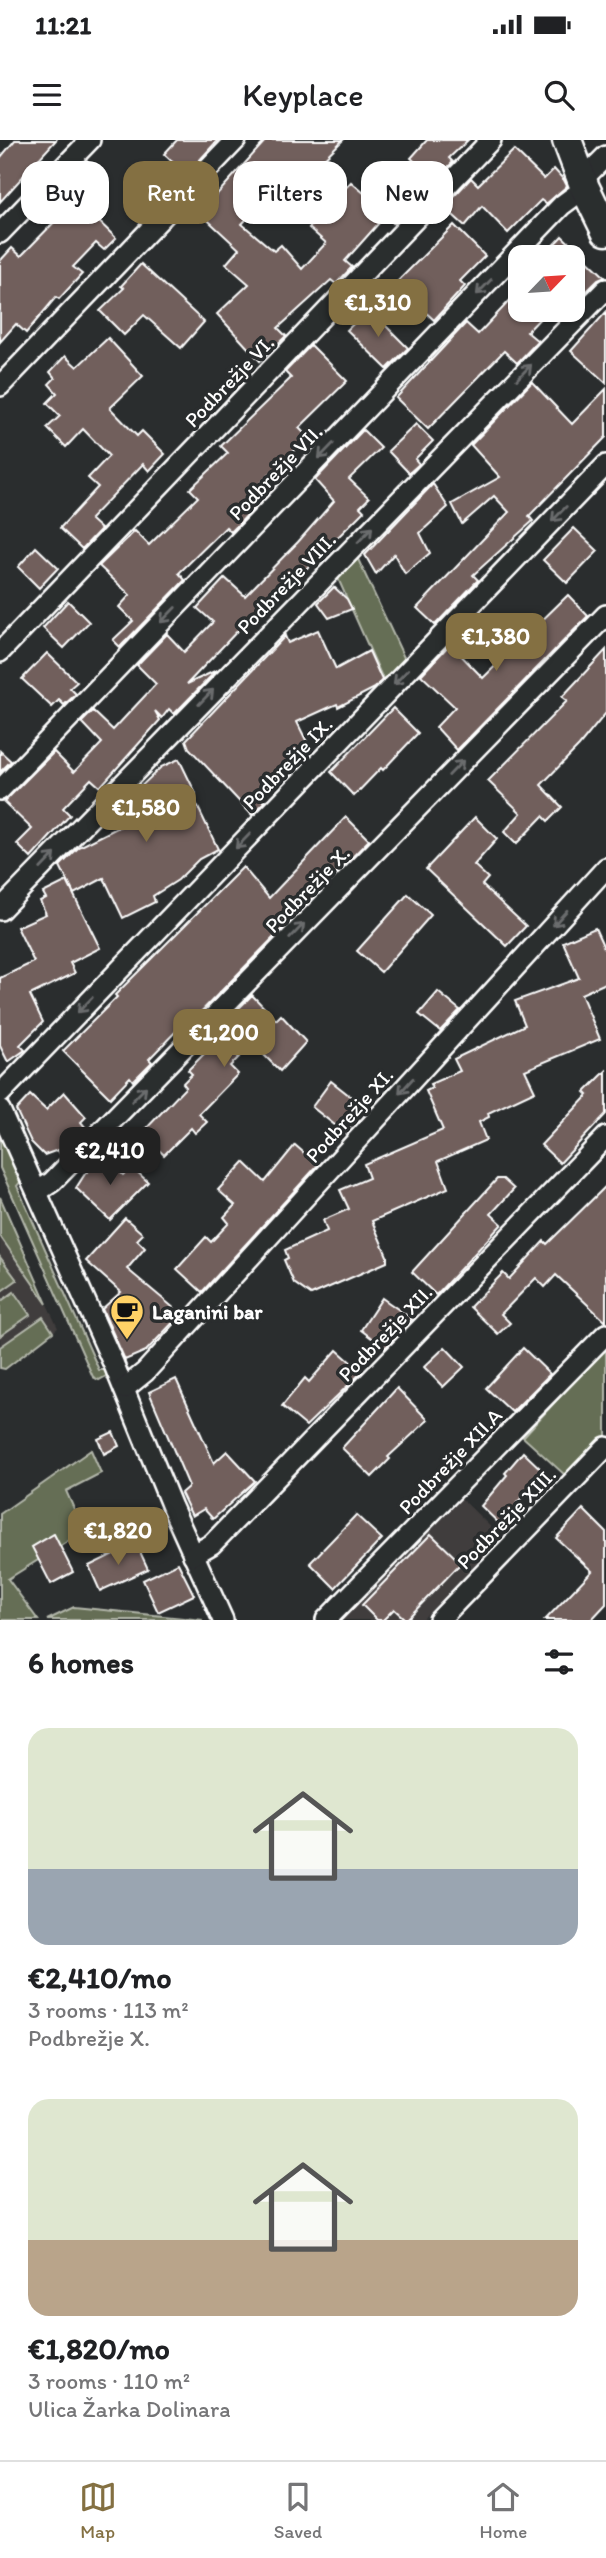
<!DOCTYPE html>
<meta charset="utf-8">
<style>
body{margin:0;font-family:Itim,sans-serif;background:#f6f6f6;color:#202124;height:100vh;display:flex;flex-direction:column;font-size:26px;white-space:nowrap}
*{box-sizing:border-box;margin:0}
p{font-size:23px;color:#757577}
.icon{flex:none;width:38px;height:38px;fill:none;stroke:currentColor;stroke-width:2;stroke-linecap:round;stroke-linejoin:round}
.map{position:relative;height:1480px;overflow:hidden}
.side{display:flex;flex-direction:column;background:#fff;flex:1}
.side>*{flex:none}
.top-card{position:absolute;left:21px;top:21px;width:565px;height:63px;display:flex;gap:14px}
.needle{width:46px;rotate:65deg}
.buttons{position:absolute;left:508px;top:105px;display:grid;gap:14px}
.buttons a{display:grid;place-items:center;width:77px;height:77px;border-radius:14px;background:#fff;box-shadow:0 2px 5px #0004;font-size:35px}
.price{position:absolute;translate:-50% -60px;padding:0 16px;border-radius:14px;background:#847042;color:#fff;font-size:23px;line-height:46px;filter:drop-shadow(0 2px 4px #0008)}
.price::after{content:'';position:absolute;left:50%;top:42px;width:21px;height:16px;margin-left:-10px;background:inherit;clip-path:polygon(0 0,100% 0,50% 100%)}
.price.current{background:#222;color:#fff}
ul{padding:0;list-style:none}
li{display:grid;align-content:center;gap:14px;height:371px;padding:0 28px}
li span{display:grid;place-items:center;height:217px;border-radius:21px;color:#555}
li>.icon{margin-inline-start:auto}
span .icon{width:126px;height:126px;fill:#fffc;stroke-width:1}
li b{font-size:30px}
h2{display:flex;justify-content:space-between;align-items:center;height:84px;padding:0 28px;font-size:30px}
.chip{padding:0 24px;border-radius:21px;background:#fff;box-shadow:0 2px 5px #0004;font-size:24px;line-height:63px}
.chip.current{background:#847042;color:#fff}
.status{display:flex;justify-content:space-between;align-items:center;height:49px;padding:0 35px;background:#fff;direction:ltr}
.status svg{height:19px;fill:currentColor}
header{display:flex;justify-content:space-between;align-items:center;height:91px;padding:0 28px;background:#fff;font-size:32px;font-weight:600}
.tabs{display:flex;justify-content:space-around;align-items:center;height:98px;border-top:2px solid #e0e0e0;background:#fff;font-size:19px;color:#757577}
.tabs a{display:grid;justify-items:center;gap:4px}
.tabs .current{color:#847042}
.map>svg:first-child{display:block}
.built{fill:#3f3c3c}
.green{fill:#656e54;stroke:#b2b6aa;stroke-width:2}
.building{fill:#715e5c;stroke:#fff;stroke-width:2}
.lines{fill:none;stroke-linecap:round;stroke-linejoin:round}
.street-casing{stroke:#fff;stroke-width:24}
.secondary-casing{stroke:#fff;stroke-width:33}
.street{stroke:#2a2d2e;stroke-width:19}
.secondary{stroke:#2a2d2e;stroke-width:28}
.oneway{stroke:#6a6c6d}
.labels{text-anchor:middle;dominant-baseline:central;stroke-width:7;stroke-linejoin:round;paint-order:stroke}
.street-label{font-size:21px;fill:#fff;stroke:#2a2d2e}
.poi-label{font-size:21px;font-weight:bold;fill:#fff;stroke:#2a2d2e;text-anchor:start}
</style>
<div class="status"><b>11:21</b><svg viewBox="0 0 49 12"><path d="M0 12V9h3v3zM5 12V6h3v6zM10 12V3h3v9zM15 12V0h3v12zM26 1h20v11H26zM47 4h2v5h-2z"/></svg></div>
<header><svg class="icon" aria-label="menu" viewBox="0 0 24 24"><path d="M4 6h16M4 12h16M4 18h16"/></svg>Keyplace<svg class="icon" aria-label="search" viewBox="0 0 24 24"><circle cx="10" cy="10" r="6"/><path d="M15 15l6 6"/></svg></header>
<div class="map">
<svg width="606" height="1480" viewBox="0 0 606 1480">
<rect width="100%" height="100%" fill="#2a2d2e"/>
<filter id="ink" filterUnits="userSpaceOnUse"><feTurbulence type="fractalNoise" baseFrequency=".0143" numOctaves="2"/><feDisplacementMap in="SourceGraphic" scale="14" xChannelSelector="R" yChannelSelector="G"/><feConvolveMatrix kernelMatrix="1 2 1 2 8 2 1 2 1" color-interpolation-filters="sRGB"/></filter>
<g filter="url(#ink)">
<g class="built">
<path d="M 0,1096 L 47,1164 L 58,1188 L 5,1229 L 0,1228 Z"/>
<path d="M 459,1356 L 502,1398 L 422,1480 L 340,1480 Z"/>
</g>
<g class="green">
<path d="M 356,415 L 407,524 L 386,546 L 336,434 Z"/>
<path d="M 0,993 L 21,1041 L 17,1046 L 99,1230 L 106,1230 L 108,1235 L 99,1240 L 93,1237 L 0,1028 Z"/>
<path d="M 0,1057 L 47,1164 L 0,1096 Z"/>
<path d="M 0,1117 L 17,1140 L 0,1152 Z"/>
<path d="M 14,1152 L 30,1175 L 0,1196 L 0,1162 Z"/>
<path d="M 43,1177 L 53,1192 L 5,1229 L 0,1228 L 0,1207 Z"/>
<path d="M 606,1206 L 606,1298 L 566,1336 L 523,1297 Z"/>
<path d="M 91,1310 L 101,1333 L 66,1351 L 84,1391 L 8,1439 L 38,1480 L 0,1480 L 0,1374 Z"/>
<path d="M 74,1467 L 203,1480 L 47,1480 Z"/>
</g>
<g class="building">
<path d="M 15,0 L 56,0 L 0,62 L 0,18 Z"/>
<path d="M 177,0 L 218,0 L 186,35 L 164,14 Z"/>
<path d="M 266,0 L 343,0 L 310,32 L 307,29 L 277,62 L 269,55 L 242,84 L 274,111 L 281,105 L 302,129 L 326,103 L 309,88 L 351,42 L 372,60 L 390,44 L 411,66 L 394,84 L 386,75 L 345,121 L 352,127 L 336,144 L 331,140 L 278,188 L 286,196 L 260,221 L 217,174 L 249,144 L 226,124 L 239,109 L 200,73 Z"/>
<path d="M 427,0 L 468,0 L 449,18 L 453,22 L 421,55 L 412,47 L 426,32 L 411,18 Z"/>
<path d="M 514,10 L 544,39 L 554,29 L 564,40 L 567,46 L 546,64 L 541,60 L 508,93 L 482,66 L 465,86 L 444,67 L 471,38 L 478,45 Z"/>
<path d="M 88,31 L 108,51 L 88,71 L 116,98 L 104,110 L 96,103 L 73,127 L 82,134 L 59,159 L 56,157 L 26,193 L 16,184 L 0,202 L 0,121 L 12,108 L 21,116 L 68,68 L 60,61 Z"/>
<path d="M 454,85 L 485,116 L 460,141 L 465,146 L 434,180 L 395,144 Z"/>
<path d="M 562,96 L 605,137 L 598,140 L 585,153 L 572,140 L 572,117 L 542,117 Z"/>
<path d="M 141,124 L 204,182 L 181,208 L 144,175 L 124,195 L 100,171 L 124,148 L 121,146 Z"/>
<path d="M 514,156 L 520,161 L 520,170 L 548,170 L 527,192 L 538,201 L 517,223 L 504,211 L 428,289 L 396,258 L 466,183 L 478,194 Z"/>
<path d="M 369,169 L 408,208 L 387,229 L 347,190 Z"/>
<path d="M 606,172 L 606,243 L 571,211 Z"/>
<path d="M 108,198 L 143,236 L 110,268 L 137,296 L 142,291 L 165,314 L 149,331 L 143,324 L 90,379 L 101,389 L 82,409 L 60,388 L 98,347 L 88,338 L 109,316 L 83,289 L 66,307 L 47,288 L 60,276 L 47,263 L 57,253 L 49,244 L 55,238 L 50,232 L 65,216 L 77,227 Z"/>
<path d="M 311,205 L 347,241 L 299,288 L 308,297 L 245,359 L 254,368 L 231,392 L 226,387 L 179,433 L 185,440 L 120,507 L 113,500 L 133,481 L 119,467 L 130,455 L 99,426 L 135,391 L 149,405 L 198,357 L 190,349 L 228,313 L 221,306 L 291,238 L 285,232 Z"/>
<path d="M 532,242 L 572,284 L 606,249 L 606,297 L 529,376 L 533,381 L 473,435 L 478,440 L 435,485 L 417,468 L 509,372 L 494,356 L 462,384 L 452,364 L 500,337 L 471,305 Z"/>
<path d="M 416,284 L 433,301 L 415,319 L 419,324 L 409,333 L 388,311 Z"/>
<path d="M 363,290 L 381,308 L 349,339 L 369,358 L 360,367 L 364,371 L 267,468 L 263,464 L 187,544 L 217,530 L 174,574 L 169,569 L 162,578 L 155,571 L 160,580 L 100,647 L 91,639 L 63,668 L 70,675 L 31,718 L 17,704 L 32,689 L 4,662 L 54,612 L 74,632 L 102,603 L 82,582 L 93,571 L 113,590 L 156,544 L 137,525 L 167,494 L 184,512 L 213,482 L 197,468 L 225,438 L 245,456 L 298,402 L 334,361 L 315,340 Z"/>
<path d="M 433,344 L 448,367 L 420,393 L 430,413 L 405,434 L 394,414 L 376,434 L 365,415 Z"/>
<path d="M 574,388 L 598,411 L 567,443 L 543,420 Z"/>
<path d="M 36,407 L 58,428 L 39,448 L 18,427 Z"/>
<path d="M 334,447 L 347,459 L 352,469 L 329,478 L 318,463 Z"/>
<path d="M 568,455 L 588,476 L 457,610 L 436,587 L 455,567 L 421,535 L 450,504 L 483,538 Z"/>
<path d="M 68,461 L 89,482 L 64,508 L 43,488 Z"/>
<path d="M 318,490 L 336,529 L 369,511 L 382,540 L 375,548 L 338,567 L 337,564 L 328,568 L 297,582 L 310,608 L 292,617 L 295,623 L 287,627 L 267,647 L 269,650 L 261,658 L 265,662 L 252,675 L 189,608 L 186,600 L 285,496 L 288,503 Z"/>
<path d="M 606,510 L 606,573 L 579,606 L 541,645 L 562,667 L 548,681 L 543,676 L 516,704 L 504,692 L 521,673 L 488,641 L 567,561 L 562,557 Z"/>
<path d="M 47,513 L 77,542 L 70,548 L 76,554 L 64,565 L 59,560 L 52,567 L 22,539 Z"/>
<path d="M 393,568 L 418,593 L 383,630 L 381,628 L 354,656 L 331,632 Z"/>
<path d="M 0,611 L 11,621 L 0,632 Z"/>
<path d="M 179,619 L 196,654 L 193,657 L 218,709 L 199,719 L 178,740 L 153,756 L 155,762 L 123,778 L 104,738 L 74,754 L 60,726 L 79,707 L 133,680 L 127,666 L 131,656 L 161,627 Z"/>
<path d="M 346,677 L 369,700 L 186,887 L 183,884 L 149,919 L 152,922 L 133,941 L 130,937 L 110,958 L 63,911 L 117,857 L 115,855 L 243,727 L 269,758 Z"/>
<path d="M 475,677 L 497,699 L 474,725 L 488,738 L 482,745 L 526,786 L 507,806 L 426,729 Z"/>
<path d="M 67,741 L 100,808 L 70,823 L 75,833 L 30,855 L 43,882 L 20,905 L 25,910 L 8,922 L 0,906 L 0,838 L 34,822 L 17,787 L 46,774 L 40,761 L 46,758 L 43,753 Z"/>
<path d="M 408,754 L 431,775 L 381,832 L 357,811 Z"/>
<path d="M 595,788 L 606,812 L 606,843 L 581,854 L 600,899 L 525,930 L 535,951 L 488,973 L 489,977 L 479,982 L 486,1000 L 438,1021 L 448,1048 L 372,1081 L 387,1116 L 387,1122 L 311,1155 L 294,1143 L 284,1120 L 288,1118 L 285,1110 L 327,1091 L 323,1080 L 349,1069 L 340,1050 L 369,1038 L 364,1024 L 443,990 L 426,951 L 432,948 L 430,944 L 460,931 L 454,919 L 525,885 L 515,861 L 579,838 L 563,802 Z"/>
<path d="M 438,852 L 460,870 L 440,891 L 419,874 Z"/>
<path d="M 252,855 L 276,880 L 281,875 L 306,902 L 280,931 L 256,907 L 244,912 L 230,926 L 238,934 L 199,974 L 207,982 L 195,993 L 191,988 L 164,1015 L 142,993 L 186,947 L 183,943 L 192,934 L 188,930 L 209,909 L 204,904 Z"/>
<path d="M 606,931 L 606,974 L 560,1023 L 541,1005 L 588,955 L 585,952 Z"/>
<path d="M 331,941 L 364,967 L 345,993 L 312,967 Z"/>
<path d="M 64,952 L 86,977 L 81,982 L 86,988 L 60,1014 L 58,1010 L 44,1015 L 31,1002 L 16,970 L 30,955 L 46,970 Z"/>
<path d="M 295,1005 L 318,1025 L 202,1152 L 177,1129 L 206,1097 L 211,1102 L 229,1083 L 224,1077 L 235,1065 L 218,1050 L 244,1022 L 265,1042 Z"/>
<path d="M 104,1016 L 123,1035 L 132,1027 L 148,1042 L 110,1080 L 76,1048 L 85,1034 Z"/>
<path d="M 497,1039 L 503,1039 L 514,1049 L 491,1074 L 502,1084 L 436,1155 L 412,1132 Z"/>
<path d="M 606,1046 L 606,1182 L 556,1135 L 545,1147 L 536,1138 L 501,1174 L 510,1183 L 498,1194 L 470,1167 L 503,1133 L 509,1139 L 544,1101 L 547,1104 Z"/>
<path d="M 125,1078 L 143,1094 L 137,1100 L 145,1108 L 127,1129 L 181,1174 L 146,1211 L 125,1220 L 102,1169 L 121,1152 L 86,1121 Z"/>
<path d="M 382,1158 L 412,1179 L 385,1208 L 361,1190 Z"/>
<path d="M 445,1207 L 464,1227 L 443,1247 L 424,1227 Z"/>
<path d="M 523,1208 L 550,1234 L 512,1272 L 486,1248 Z"/>
<path d="M 337,1210 L 362,1232 L 306,1286 L 282,1266 L 305,1238 L 309,1242 Z"/>
<path d="M 176,1239 L 214,1323 L 227,1311 L 255,1341 L 213,1379 L 204,1369 L 192,1376 L 181,1353 L 189,1346 L 149,1252 Z"/>
<path d="M 397,1248 L 428,1280 L 388,1317 L 390,1319 L 372,1337 L 342,1308 Z"/>
<path d="M 113,1292 L 119,1306 L 104,1314 L 98,1299 Z"/>
<path d="M 523,1312 L 544,1332 L 517,1363 L 526,1371 L 507,1391 L 481,1366 L 507,1335 L 505,1333 Z"/>
<path d="M 583,1369 L 606,1392 L 606,1464 L 591,1480 L 545,1480 L 592,1431 L 556,1398 Z"/>
<path d="M 356,1375 L 382,1399 L 335,1448 L 310,1423 Z"/>
<path d="M 54,1394 L 73,1432 L 51,1444 L 32,1407 Z"/>
<path d="M 431,1394 L 461,1423 L 406,1480 L 394,1469 L 383,1480 L 377,1480 L 362,1465 Z"/>
<path d="M 136,1403 L 148,1429 L 100,1451 L 89,1426 Z"/>
<path d="M 178,1423 L 194,1455 L 158,1472 L 143,1440 Z"/>
</g>
<g class="lines">
<g class="street-casing">
<g id="street">
<path d="M 582,40 L 606,16"/>
<path d="M 0,93 L 90,0"/>
<path d="M 0,246 L 236,0"/>
<path d="M 0,512 L 491,0"/>
<path d="M 0,650 L 562,65 L 585,48"/>
<path d="M 0,770 L 606,149"/>
<path d="M 0,954 L 606,325"/>
<path d="M 0,970 L 114,1225 L 172,1367 L 223,1480"/>
<path d="M 37,1052 L 52,1042 L 606,475"/>
<path d="M 124,1249 L 145,1232 L 606,728"/>
<path d="M 193,1415 L 212,1404 L 606,997"/>
<path d="M 326,1480 L 606,1194"/>
<path d="M 439,1480 L 606,1307"/>
</g>
</g>
<g class="secondary-casing">
<path id="secondary" d="M 567,0 L 585,48 L 606,91"/>
</g>
<use href="#street" class="street"/>
<use href="#secondary" class="secondary"/>
</g>
<defs><path id="oneway-shaft" d="M-6 0H5M1.5-3L5.5 0L1.5 3" fill="none" stroke-width="1.6" stroke-linecap="round" stroke-linejoin="round" transform="scale(1.75)"/></defs>
<g class="oneway">
<use href="#oneway-shaft" transform="translate(484 147) rotate(134)"/>
<use href="#oneway-shaft" transform="translate(524 232) rotate(-46)"/>
<use href="#oneway-shaft" transform="translate(326 311) rotate(134)"/>
<use href="#oneway-shaft" transform="translate(559 374) rotate(134)"/>
<use href="#oneway-shaft" transform="translate(365 395) rotate(-46)"/>
<use href="#oneway-shaft" transform="translate(168 475) rotate(134)"/>
<use href="#oneway-shaft" transform="translate(401 537) rotate(134)"/>
<use href="#oneway-shaft" transform="translate(206 557) rotate(-46)"/>
<use href="#oneway-shaft" transform="translate(456 628) rotate(-46)"/>
<use href="#oneway-shaft" transform="translate(243 701) rotate(134)"/>
<use href="#oneway-shaft" transform="translate(48 721) rotate(-46)"/>
<use href="#oneway-shaft" transform="translate(560 778) rotate(132)"/>
<use href="#oneway-shaft" transform="translate(297 791) rotate(-46)"/>
<use href="#oneway-shaft" transform="translate(85 865) rotate(134)"/>
<use href="#oneway-shaft" transform="translate(406 946) rotate(132)"/>
<use href="#oneway-shaft" transform="translate(139 954) rotate(-46)"/>
</g>
</g>
<defs>
<g id="cafe-pin" transform="scale(1.75)"><path d="M0 17L-7.5 6A9.5 9.5 0 1 1 7.5 6Z" fill="#ffd166" stroke="#2a2d2e"/><path d="M-5.5-4.5H6V0H3Q3 3.5 0 3.5H-2.5Q-5.5 3.5-5.5 0ZM3-3.2v2h1.7v-2ZM-6 4.5H4V6H-6Z" fill="#111"/></g>
</defs>
<g fill-rule="evenodd">
<use href="#cafe-pin" x="127" y="1171"/>
</g>
<g class="labels">
<g class="street-label">
<text transform="translate(229 241) rotate(-46)">Podbrežje VI.</text>
<text transform="translate(275 332) rotate(-46)">Podbrežje VII.</text>
<text transform="translate(286 443) rotate(-46)">Podbrežje VIII.</text>
<text transform="translate(287 623) rotate(-46)">Podbrežje IX.</text>
<text transform="translate(307 749) rotate(-46)">Podbrežje X.</text>
<text transform="translate(349 975) rotate(-48)">Podbrežje XI.</text>
<text transform="translate(385 1193) rotate(-46)">Podbrežje XII.</text>
<text transform="translate(450 1321) rotate(-46)">Podbrežje XII.A</text>
<text transform="translate(506 1378) rotate(-46)">Podbrežje XIII.</text>
</g>
<g class="poi-label">
<text x="152" y="1171">Laganini bar</text>
</g>
</g>
</svg>
<div class="buttons">
<a><svg class="needle" viewBox="-14 -14 28 28"><path d="M0-13l5 13h-10z" fill="#e53935"/><path d="M0 13l5-13h-10z" fill="#757577"/></svg></a>
</div>
<b class="price" style="left:378px;top:199px">€1,310</b>
<b class="price" style="left:496px;top:533px">€1,380</b>
<b class="price" style="left:146px;top:704px">€1,580</b>
<b class="price" style="left:224px;top:929px">€1,200</b>
<b class="price current" style="left:110px;top:1047px">€2,410</b>
<b class="price" style="left:118px;top:1427px">€1,820</b>
<div class="top-card">
<a class="chip">Buy</a>
<a class="chip current">Rent</a>
<a class="chip">Filters</a>
<a class="chip">New</a>
</div>
</div>
<section class="side">
<h2>6 homes<svg class="icon" aria-label="filters" viewBox="0 0 24 24"><path d="M4 7h16M4 17h16"/><circle cx="9" cy="7" r="2"/><circle cx="15" cy="17" r="2"/></svg></h2>
<ul>
<li><span style="background:linear-gradient(#dfe7d0 65%,#9aa5b1 0)"><svg class="icon" aria-label="home" viewBox="0 0 24 24"><path d="M3 11l9-7 9 7M6 9v11h12V9"/></svg></span><div><b>€2,410/mo</b><p>3 rooms · 113 m²</p><p>Podbrežje X.</p></div></li>
<li><span style="background:linear-gradient(#dfe7d0 65%,#b9a48a 0)"><svg class="icon" aria-label="home" viewBox="0 0 24 24"><path d="M3 11l9-7 9 7M6 9v11h12V9"/></svg></span><div><b>€1,820/mo</b><p>3 rooms · 110 m²</p><p>Ulica Žarka Dolinara</p></div></li>
</ul>
</section>
<nav class="tabs">
<a class="current"><svg class="icon" aria-label="map" viewBox="0 0 24 24"><path d="M3 6l6-2 6 2 6-2v14l-6 2-6-2-6 2zM9 4v14M15 6v14"/></svg>Map</a>
<a><svg class="icon" aria-label="saved" viewBox="0 0 24 24"><path d="M7 4h10v16l-5-4-5 4z"/></svg>Saved</a>
<a><svg class="icon" aria-label="home" viewBox="0 0 24 24"><path d="M3 11l9-7 9 7M6 9v11h12V9"/></svg>Home</a>
</nav>
